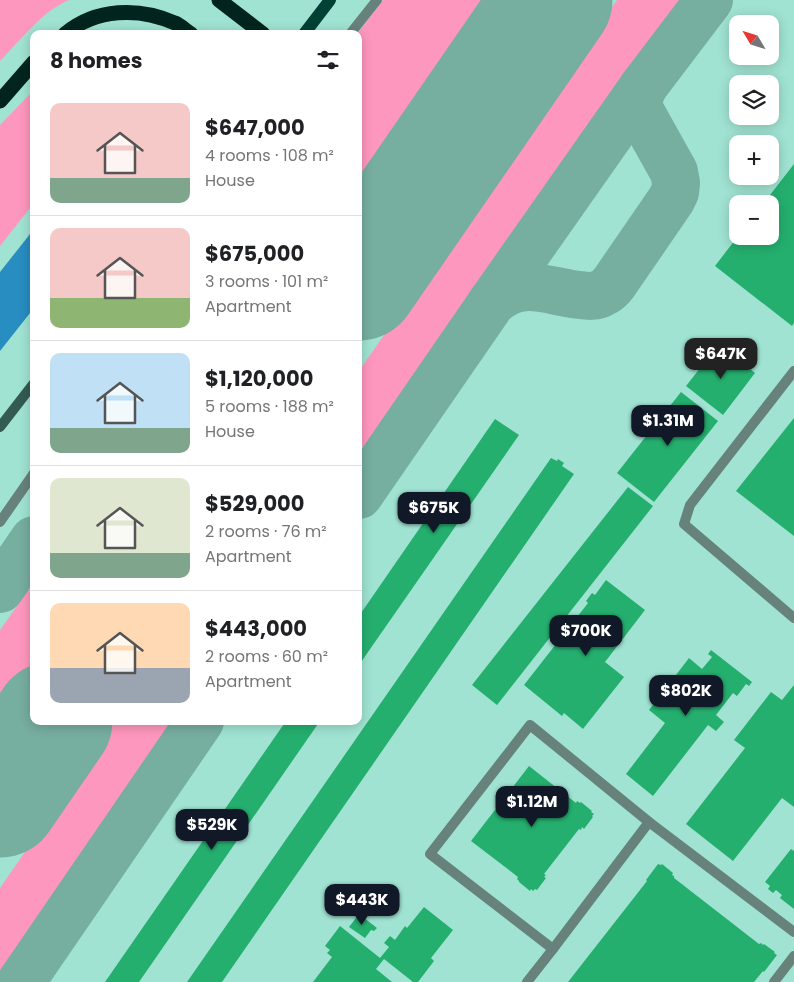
<!DOCTYPE html>
<meta charset="utf-8">
<style>
body{margin:0;font-family:Poppins,sans-serif;background:#f6f6f6;color:#202124;height:100vh;display:flex;flex-direction:column;font-size:19px;white-space:nowrap}
*{box-sizing:border-box;margin:0}
p{font-size:16px;color:#757577}
.icon{flex:none;width:28px;height:28px;fill:none;stroke:currentColor;stroke-width:2;stroke-linecap:round;stroke-linejoin:round}
.map{position:relative;flex:1;overflow:hidden}
.details{position:absolute;left:30px;top:30px;width:332px;height:695px;display:flex;flex-direction:column;background:#fff;border-radius:10px;box-shadow:0 2px 12px #0003}
.details>*{flex:none}
.needle{width:32px;rotate:308deg}
.fabs{position:absolute;left:729px;top:15px;display:grid;gap:10px}
.fabs a{display:grid;place-items:center;width:50px;height:50px;border-radius:10px;background:#fff;box-shadow:0 2px 12px #0003;font-size:25px}
.price{position:absolute;translate:-50% -42px;padding:0 11px;border-radius:10px;background:#111827;color:#fff;font-size:16px;line-height:32px;filter:drop-shadow(0 1px 2px #0008)}
.price::after{content:'';position:absolute;left:50%;top:30px;width:15px;height:11px;margin-left:-8px;background:inherit;clip-path:polygon(0 0,100% 0,50% 100%)}
.price.selected{background:#222;color:#fff}
ul{padding:0;list-style:none}
li{display:flex;align-items:center;gap:15px;height:125px;padding:0 20px}
li+li{border-top:1px solid #e0e0e0}
li span{display:grid;place-items:center;flex:none;width:140px;height:100px;border-radius:10px;color:#555}
li>.icon{margin-inline-start:auto}
span .icon{width:60px;height:60px;fill:#fffc;stroke-width:1}
li b{font-size:21px}
h2{display:flex;justify-content:space-between;align-items:center;height:60px;padding:0 20px;font-size:21px}
.map>svg:first-child{display:block}
.green{fill:#fe97bd}
.water{fill:#288dc1}
.lines{fill:none;stroke-linecap:round;stroke-linejoin:round}
.taxiway{stroke:#76aea0;stroke-width:48}
.runway{stroke:#76aea0;stroke-width:119}
.building{fill:#25af6f}
.service{stroke:#67827b;stroke-width:10}
.secondary{stroke:#335b51;stroke-width:10}
.primary{stroke:#014035;stroke-width:12}
.motorway{stroke:#01251e;stroke-width:15}
</style>
<div class="map">
<svg width="794" height="982" viewBox="0 0 794 982">
<rect width="100%" height="100%" fill="#a0e3d2"/>
<g class="green">
<path d="M 0,0 L 69,0 C 42,11 20,41 0,61 Z"/>
<path d="M 383,0 L 494,0 L 359,195 L 359,34 L 357,34 Z"/>
<path d="M 617,0 L 682,0 L 587,138 L 375,439 L 366,446 L 359,447 L 359,371 Z"/>
<path d="M 34,90 L 34,203 L 0,246 L 0,125 Z"/>
<path d="M 34,582 L 34,666 L 0,714 L 0,630 Z"/>
<path d="M 116,721 L 180,721 L 0,981 L 0,888 Z"/>
</g>
<path class="water" d="M 34,229 L 34,308 L 0,351 L 0,272 Z"/>
<g class="lines">
<g class="taxiway">
<path d="M 492,302 C 522,276 545,291 580,295 C 587,296 596,297 602,293 C 607,291 611,287 614,283 L 671,200 L 675,192 L 676,183 L 674,172 L 645,120 L 639,109 L 639,98 L 643,87"/>
<path d="M 359,495 L 492,302 L 643,87 L 709,0"/>
<path d="M 0,589 L 34,540"/>
<path d="M 21,982 L 200,721"/>
</g>
<g class="runway">
<path d="M 359,281 L 553,0"/>
<path d="M 0,798 L 53,721"/>
</g>
</g>
<g class="building">
<path d="M 794,164 L 794,323 L 792,326 L 715,266 L 738,236 L 770,236 L 770,204 L 763,204 Z"/>
<path d="M 719,344 L 755,373 L 723,415 L 686,386 Z"/>
<path d="M 681,392 L 718,421 L 654,502 L 617,473 Z"/>
<path d="M 794,418 L 794,536 L 736,491 Z"/>
<path d="M 495,419 L 519,435 L 359,665 L 359,616 Z"/>
<path d="M 551,458 L 557,461 L 558,459 L 564,463 L 562,466 L 574,474 L 222,982 L 187,982 Z"/>
<path d="M 628,487 L 653,506 L 497,705 L 472,685 Z"/>
<path d="M 606,580 L 645,610 L 605,662 L 624,677 L 583,729 L 564,713 L 562,716 L 524,685 L 588,603 L 586,601 L 592,593 L 595,595 Z"/>
<path d="M 711,650 L 752,682 L 749,686 L 746,684 L 737,696 L 733,693 L 716,715 L 724,722 L 716,731 L 708,725 L 653,796 L 626,774 L 665,723 L 649,710 L 689,658 L 702,669 L 712,657 L 708,654 Z"/>
<path d="M 794,685 L 794,807 L 782,798 L 733,861 L 686,824 L 745,748 L 734,740 L 771,692 L 782,700 Z"/>
<path d="M 286,721 L 320,721 L 139,982 L 105,982 Z"/>
<path d="M 529,766 L 576,803 L 577,801 L 580,803 L 581,802 L 592,811 L 591,812 L 594,814 L 592,816 L 593,817 L 584,829 L 582,827 L 581,830 L 579,829 L 544,874 L 546,875 L 544,877 L 546,878 L 537,890 L 535,889 L 533,891 L 531,889 L 530,891 L 519,882 L 519,881 L 517,879 L 518,877 L 471,841 Z"/>
<path d="M 791,849 L 794,851 L 794,909 L 780,898 L 782,895 L 776,890 L 773,893 L 768,889 L 770,886 L 765,882 Z"/>
<path d="M 658,864 L 661,865 L 662,864 L 673,873 L 672,875 L 674,876 L 674,878 L 759,944 L 761,943 L 763,945 L 764,944 L 775,952 L 774,953 L 777,955 L 764,972 L 763,971 L 754,982 L 568,982 L 647,881 L 646,880 Z"/>
<path d="M 424,907 L 453,930 L 431,958 L 434,961 L 418,982 L 413,982 L 384,959 L 376,969 L 392,982 L 313,982 L 332,957 L 327,953 L 330,950 L 325,946 L 340,926 L 380,958 L 389,947 L 384,943 L 390,936 L 395,940 L 405,926 L 407,928 Z"/>
<path d="M 359,914 L 377,928 L 374,931 L 371,930 L 365,938 L 349,927 Z"/>
</g>
<g class="lines">
<g class="service">
<path d="M 350,34 L 377,0"/>
<path d="M 794,371 L 690,505 L 684,524 L 794,618"/>
<path d="M 0,522 L 34,473"/>
<path d="M 553,949 L 430,854 L 530,725 L 649,822 L 794,932"/>
<path d="M 527,982 L 553,949 L 649,822"/>
<path d="M 774,982 L 794,956"/>
</g>
<path class="secondary" d="M 0,427 L 34,383"/>
<path class="primary" d="M 304,34 L 330,0"/>
<g class="motorway">
<path d="M 219,0 L 263,34"/>
<path d="M 65,34 C 96,8 139,7 175,23 C 180,25 185,30 191,34"/>
<path d="M 0,101 L 34,62"/>
</g>
</g>
</svg>
<div class="fabs">
<a><svg class="needle" viewBox="-14 -14 28 28"><path d="M0-13l5 13h-10z" fill="#e53935"/><path d="M0 13l5-13h-10z" fill="#757577"/></svg></a>
<a><svg class="icon" aria-label="layers" viewBox="0 0 24 24"><path d="M12 4l9 5-9 5-9-5zM3 14l9 5 9-5"/></svg></a>
<a>+</a>
<a>−</a>
</div>
<b class="price selected" style="left:721px;top:380px">$647K</b>
<b class="price" style="left:668px;top:447px">$1.31M</b>
<b class="price" style="left:434px;top:534px">$675K</b>
<b class="price" style="left:586px;top:657px">$700K</b>
<b class="price" style="left:686px;top:717px">$802K</b>
<b class="price" style="left:532px;top:828px">$1.12M</b>
<b class="price" style="left:212px;top:851px">$529K</b>
<b class="price" style="left:362px;top:926px">$443K</b>
<section class="details">
<h2>8 homes<svg class="icon" aria-label="filters" viewBox="0 0 24 24"><path d="M4 7h16M4 17h16"/><circle cx="9" cy="7" r="2"/><circle cx="15" cy="17" r="2"/></svg></h2>
<ul>
<li><span style="background:linear-gradient(#f6c9c9 75%,#7fa58c 0)"><svg class="icon" aria-label="home" viewBox="0 0 24 24"><path d="M3 11l9-7 9 7M6 9v11h12V9"/></svg></span><div><b>$647,000</b><p>4 rooms · 108 m²</p><p>House</p></div></li>
<li><span style="background:linear-gradient(#f6c9c9 70%,#8fb573 0)"><svg class="icon" aria-label="home" viewBox="0 0 24 24"><path d="M3 11l9-7 9 7M6 9v11h12V9"/></svg></span><div><b>$675,000</b><p>3 rooms · 101 m²</p><p>Apartment</p></div></li>
<li><span style="background:linear-gradient(#bfe0f5 75%,#7fa58c 0)"><svg class="icon" aria-label="home" viewBox="0 0 24 24"><path d="M3 11l9-7 9 7M6 9v11h12V9"/></svg></span><div><b>$1,120,000</b><p>5 rooms · 188 m²</p><p>House</p></div></li>
<li><span style="background:linear-gradient(#dfe7d0 75%,#7fa58c 0)"><svg class="icon" aria-label="home" viewBox="0 0 24 24"><path d="M3 11l9-7 9 7M6 9v11h12V9"/></svg></span><div><b>$529,000</b><p>2 rooms · 76 m²</p><p>Apartment</p></div></li>
<li><span style="background:linear-gradient(#ffd9b3 65%,#9aa5b1 0)"><svg class="icon" aria-label="home" viewBox="0 0 24 24"><path d="M3 11l9-7 9 7M6 9v11h12V9"/></svg></span><div><b>$443,000</b><p>2 rooms · 60 m²</p><p>Apartment</p></div></li>
</ul>
</section>
</div>
